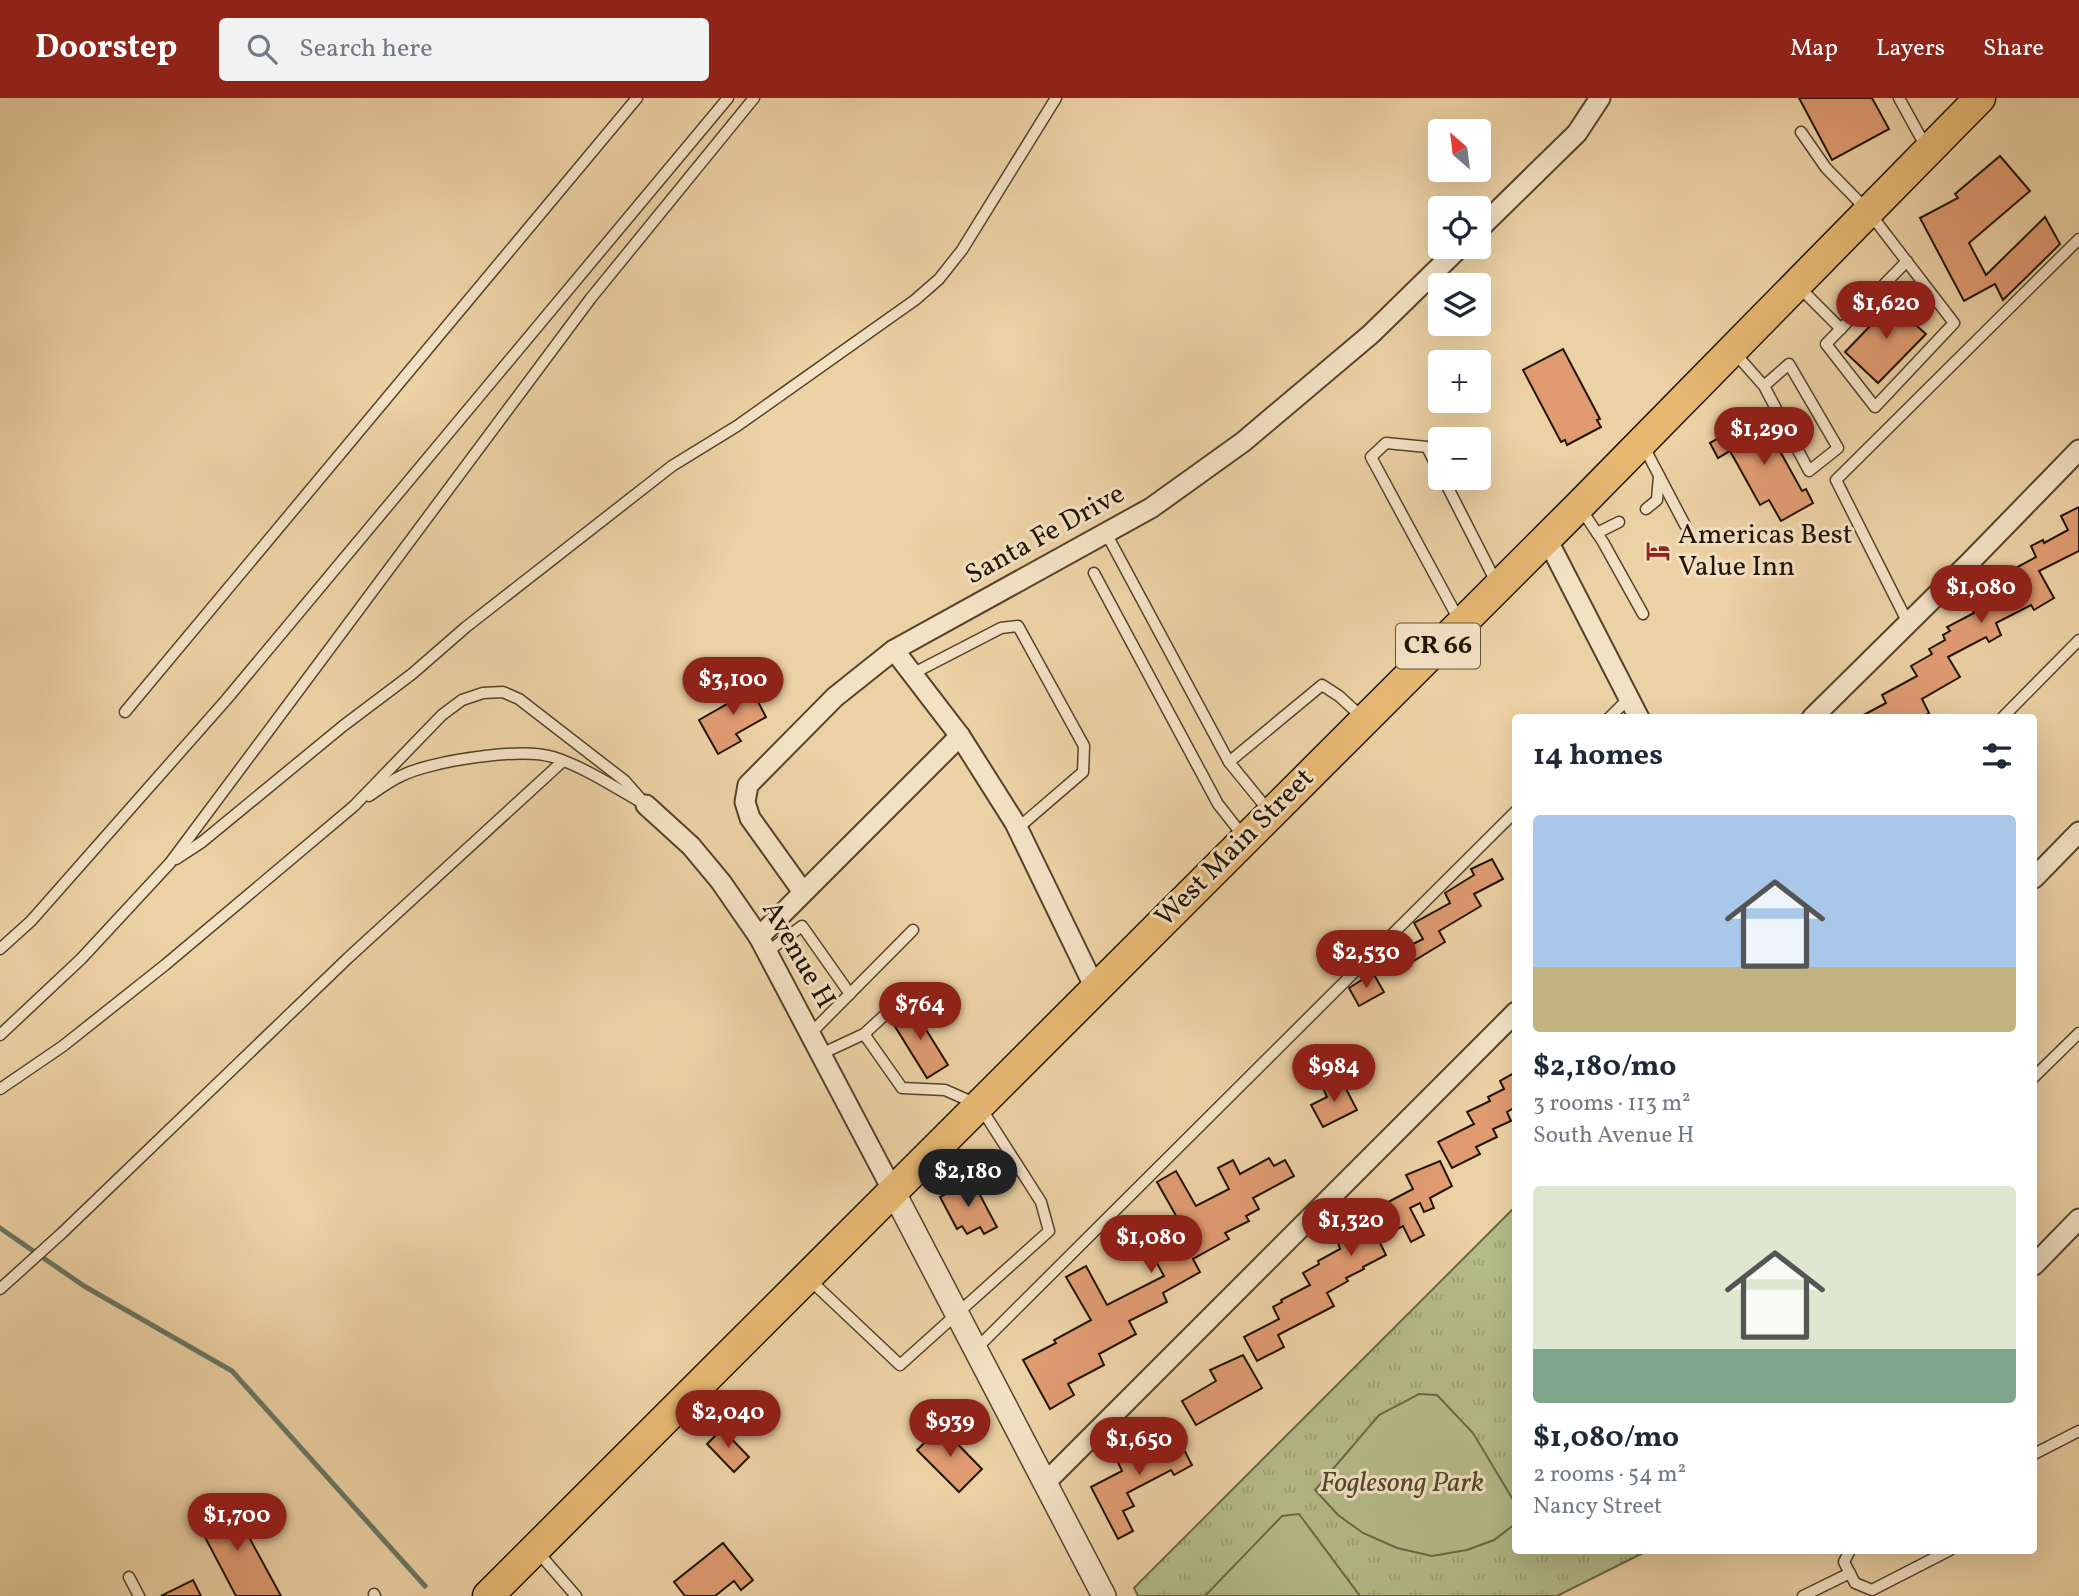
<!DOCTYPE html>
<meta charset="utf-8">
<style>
body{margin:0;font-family:Vollkorn,serif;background:#f2f2f3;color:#1f2937;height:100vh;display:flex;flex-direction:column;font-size:26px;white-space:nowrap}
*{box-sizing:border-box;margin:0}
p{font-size:23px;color:#747a83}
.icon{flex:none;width:38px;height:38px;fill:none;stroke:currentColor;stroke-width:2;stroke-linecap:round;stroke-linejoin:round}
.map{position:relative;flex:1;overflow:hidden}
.details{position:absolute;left:1512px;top:616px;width:525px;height:840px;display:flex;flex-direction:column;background:#fff;border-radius:7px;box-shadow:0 7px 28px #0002}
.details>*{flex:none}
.needle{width:46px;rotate:332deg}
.tools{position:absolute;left:1428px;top:21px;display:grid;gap:14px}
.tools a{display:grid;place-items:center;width:63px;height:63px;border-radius:7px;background:#fff;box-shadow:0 7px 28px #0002;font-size:35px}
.price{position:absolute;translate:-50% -60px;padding:0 16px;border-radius:24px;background:#8f2418;color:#fff;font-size:23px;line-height:46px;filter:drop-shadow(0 2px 4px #0008)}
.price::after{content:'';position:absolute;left:50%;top:42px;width:21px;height:16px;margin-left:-10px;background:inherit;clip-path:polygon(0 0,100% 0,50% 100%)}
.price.current{background:#222;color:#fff}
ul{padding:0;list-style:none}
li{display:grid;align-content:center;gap:14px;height:371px;padding:0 21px}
li span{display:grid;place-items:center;height:217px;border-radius:7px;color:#555}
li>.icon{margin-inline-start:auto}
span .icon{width:126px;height:126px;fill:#fffc;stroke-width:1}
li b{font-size:30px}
h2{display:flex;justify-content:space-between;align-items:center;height:84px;padding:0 21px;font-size:30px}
header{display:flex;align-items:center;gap:42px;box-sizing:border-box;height:98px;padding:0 35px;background:#8f2418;color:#fff}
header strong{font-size:33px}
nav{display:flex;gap:38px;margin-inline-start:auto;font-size:24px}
.search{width:490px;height:63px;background:#f2f2f3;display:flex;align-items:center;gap:18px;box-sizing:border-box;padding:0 24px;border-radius:7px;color:#747a83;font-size:26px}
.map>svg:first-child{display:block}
.park{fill:url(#park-tufts);stroke:#6b6846;stroke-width:2}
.pitch{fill:#b4bc88;stroke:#6b6846;stroke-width:2}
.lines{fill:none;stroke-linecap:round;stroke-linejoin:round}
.stream{stroke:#697663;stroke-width:5}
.building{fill:#e09b71;stroke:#221503;stroke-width:2}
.service-casing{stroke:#54442b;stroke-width:13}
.minor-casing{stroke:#54442b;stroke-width:23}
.tertiary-casing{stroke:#54442b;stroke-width:26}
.primary-casing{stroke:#221503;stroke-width:33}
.service{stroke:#f3e1c4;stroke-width:10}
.minor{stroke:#f3e1c4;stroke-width:19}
.tertiary{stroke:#f3e1c4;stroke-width:23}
.primary{stroke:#e6b872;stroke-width:30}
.labels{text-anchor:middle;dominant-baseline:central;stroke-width:6;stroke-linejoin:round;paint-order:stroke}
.shield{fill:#f3e1c4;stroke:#61523d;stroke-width:2}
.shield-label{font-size:26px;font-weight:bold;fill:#221503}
.street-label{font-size:28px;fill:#221503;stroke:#f3e1c4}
.poi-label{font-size:28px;fill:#221503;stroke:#f3e1c4;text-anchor:start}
.park-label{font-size:28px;font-style:italic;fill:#4e472b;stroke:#f3e1c4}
</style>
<header>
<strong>Doorstep</strong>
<div class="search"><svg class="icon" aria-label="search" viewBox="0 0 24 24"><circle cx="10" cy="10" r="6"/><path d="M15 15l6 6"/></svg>Search here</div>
<nav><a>Map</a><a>Layers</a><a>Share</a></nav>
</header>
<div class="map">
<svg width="2079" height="1498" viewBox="0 0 2079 1498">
<defs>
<pattern id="park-tufts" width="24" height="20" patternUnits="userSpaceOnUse" patternTransform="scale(1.75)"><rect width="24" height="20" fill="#b4bc88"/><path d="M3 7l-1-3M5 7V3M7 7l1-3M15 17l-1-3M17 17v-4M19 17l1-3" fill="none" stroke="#9aa174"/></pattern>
</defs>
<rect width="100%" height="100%" fill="#ecd1a4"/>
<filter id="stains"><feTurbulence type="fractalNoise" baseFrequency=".00286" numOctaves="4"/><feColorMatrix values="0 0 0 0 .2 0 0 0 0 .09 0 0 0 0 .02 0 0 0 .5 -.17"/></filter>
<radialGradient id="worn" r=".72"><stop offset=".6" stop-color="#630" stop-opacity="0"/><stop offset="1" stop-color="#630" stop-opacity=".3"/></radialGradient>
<path class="park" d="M 1515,1109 L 1516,1452 L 1647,1453 L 1557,1498 L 1138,1498 L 1134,1490 Z"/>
<g class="pitch">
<path d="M 1419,1296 L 1437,1297 L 1473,1335 L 1515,1405 L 1515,1426 L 1494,1442 L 1467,1452 L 1432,1458 L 1397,1450 L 1363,1435 L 1338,1417 L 1315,1392 L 1379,1317 Z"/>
<path d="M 1299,1416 L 1360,1498 L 1205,1498 L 1282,1418 Z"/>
</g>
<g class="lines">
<path class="stream" d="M 0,1130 L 84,1188 L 232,1273 L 425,1488"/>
</g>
<g class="building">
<path d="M 1799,0 L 1872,0 L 1889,31 L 1832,62 Z"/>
<path d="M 2000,58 L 2030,93 L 1969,145 L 1986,177 L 2045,119 L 2060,146 L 2003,202 L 1995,186 L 1964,203 L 1920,120 L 1958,100 L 1955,96 Z"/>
<path d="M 1898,199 L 1915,216 L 1910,222 L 1926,236 L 1878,285 L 1845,254 Z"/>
<path d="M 1563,251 L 1600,321 L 1597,322 L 1601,329 L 1567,347 L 1565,342 L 1561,344 L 1523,272 Z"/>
<path d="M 1760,317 L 1802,393 L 1806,391 L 1813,405 L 1781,423 L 1769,402 L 1760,407 L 1730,353 L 1718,360 L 1710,345 Z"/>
<path d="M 2079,409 L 2079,453 L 2039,473 L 2054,500 L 2034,512 L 2031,507 L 1996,525 L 2001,537 L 1989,544 L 1986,539 L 1948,559 L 1960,579 L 1922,601 L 1929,615 L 1922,620 L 1858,620 L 1886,605 L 1882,597 L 1917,578 L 1911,568 L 1932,556 L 1929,551 L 1945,542 L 1943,537 L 1950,533 L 1947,529 L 1974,515 L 1971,508 L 2007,489 L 2001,478 L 2036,459 L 2031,448 L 2043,442 L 2044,445 L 2068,432 L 2061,418 Z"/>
<path d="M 746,581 L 766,619 L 736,636 L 741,643 L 718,656 L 699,622 L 732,603 L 726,592 Z"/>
<path d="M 1492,761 L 1503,781 L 1474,796 L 1481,808 L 1439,833 L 1445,844 L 1392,876 L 1385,860 L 1423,841 L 1414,825 L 1450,805 L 1445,795 L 1474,777 L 1471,771 Z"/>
<path d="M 1373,875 L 1384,894 L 1359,908 L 1349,890 Z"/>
<path d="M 912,909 L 948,967 L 927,980 L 891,922 Z"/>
<path d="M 1516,974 L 1516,1012 L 1514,1010 L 1507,1014 L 1511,1023 L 1493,1031 L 1497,1039 L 1476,1049 L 1480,1056 L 1452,1070 L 1438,1044 L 1474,1026 L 1467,1014 L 1490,1003 L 1488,999 L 1504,991 L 1500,983 Z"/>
<path d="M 1341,981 L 1357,1012 L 1323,1029 L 1311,1007 L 1327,999 L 1323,990 Z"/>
<path d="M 1269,1060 L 1274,1068 L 1285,1062 L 1294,1078 L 1253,1100 L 1259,1111 L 1246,1118 L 1249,1123 L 1225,1135 L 1229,1141 L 1193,1161 L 1200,1174 L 1163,1195 L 1167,1204 L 1129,1223 L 1136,1236 L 1099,1256 L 1104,1267 L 1068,1286 L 1074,1297 L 1050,1311 L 1023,1262 L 1056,1245 L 1054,1242 L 1091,1222 L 1066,1179 L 1086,1168 L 1107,1207 L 1164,1178 L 1148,1149 L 1183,1130 L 1157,1084 L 1176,1073 L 1196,1108 L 1229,1091 L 1218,1070 L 1233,1062 L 1240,1076 Z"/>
<path d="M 1440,1063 L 1452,1088 L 1430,1100 L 1434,1110 L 1424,1114 L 1420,1105 L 1410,1110 L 1424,1137 L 1411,1144 L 1403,1128 L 1378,1141 L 1386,1157 L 1363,1169 L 1364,1171 L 1346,1180 L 1348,1183 L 1327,1195 L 1334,1208 L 1278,1237 L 1284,1249 L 1257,1263 L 1244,1239 L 1279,1221 L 1273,1209 L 1282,1204 L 1281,1202 L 1310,1187 L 1303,1175 L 1319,1166 L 1318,1163 L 1340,1151 L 1338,1145 L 1345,1142 L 1342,1137 L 1375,1120 L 1371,1113 L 1413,1091 L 1406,1077 Z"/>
<path d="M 972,1082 L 997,1129 L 984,1136 L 980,1129 L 967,1136 L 962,1128 L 957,1131 L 940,1099 Z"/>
<path d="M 1243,1257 L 1262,1290 L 1196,1327 L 1182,1303 L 1216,1283 L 1210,1272 Z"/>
<path d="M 941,1329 L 982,1371 L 959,1394 L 917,1352 Z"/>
<path d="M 1172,1329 L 1192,1367 L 1174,1377 L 1171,1372 L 1127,1395 L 1134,1408 L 1123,1413 L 1133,1433 L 1118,1441 L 1091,1389 L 1122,1373 L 1116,1360 L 1129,1353 L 1130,1356 L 1156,1342 L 1154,1338 Z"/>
<path d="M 722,1331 L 749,1359 L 734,1374 L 707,1346 Z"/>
<path d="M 224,1402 L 227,1408 L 231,1406 L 281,1498 L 236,1498 L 197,1424 L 213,1416 L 210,1410 Z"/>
<path d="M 723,1445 L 753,1482 L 741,1492 L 734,1483 L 715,1498 L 685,1498 L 674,1484 Z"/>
<path d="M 193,1482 L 201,1498 L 161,1498 Z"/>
</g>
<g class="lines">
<g class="service-casing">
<g id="service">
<path d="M 1899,0 L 1926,49"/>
<path d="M 1801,34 L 1826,70 L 1868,113 L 1954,225 L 1875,309 L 1826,246 L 1907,163"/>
<path d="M 1799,189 L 1841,231"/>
<path d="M 1734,254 L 1764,288 L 1809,373 L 1838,350 L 1789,266 L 1764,288"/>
<path d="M 1643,347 L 1685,427"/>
<path d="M 1440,375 L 1427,349 L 1386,345 L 1371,359 L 1459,522"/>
<path d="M 1443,380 L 1496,484"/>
<path d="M 1581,411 L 1603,444 L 1643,516"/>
<path d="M 1646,411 L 1657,402 L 1659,378"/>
<path d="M 1106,435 L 1229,664 L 1268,712"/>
<path d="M 1597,435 L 1619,424"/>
<path d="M 1094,475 L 1218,706 L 1244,739"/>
<path d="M 1908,525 L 1836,382 L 2079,141"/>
<path d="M 912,576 L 1001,530 L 1018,528 L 1084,648 L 1083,674 L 1018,730"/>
<path d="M 125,614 L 637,0"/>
<path d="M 1609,620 L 1629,600"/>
<path d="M 2002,620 L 2079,542"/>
<path d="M 1229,664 L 1322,587 L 1339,598 L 1364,621"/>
<path d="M 369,698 C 379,691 390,683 401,678 C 431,663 521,649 553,659 C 584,669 611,687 639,703"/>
<path d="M 176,761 L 202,744 L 343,628 L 412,576 L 466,529 L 672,368 L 737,328 L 915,202 L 939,181 L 962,152 L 1056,0"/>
<path d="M 0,851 L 31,823 L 226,602 L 728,0"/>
<path d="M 767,854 L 802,828 L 850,896"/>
<path d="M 810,936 L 913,832"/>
<path d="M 0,937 L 81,861 L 170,765 L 591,200 L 754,0"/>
<path d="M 821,956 L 864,936 L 899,904"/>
<path d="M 2034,979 L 2079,935"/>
<path d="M 0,991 L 63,948 L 165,867 L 354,708 L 442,617 L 462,602 L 483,595 L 503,594 L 519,601 L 625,683 L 646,707"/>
<path d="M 810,1182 L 900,1267 L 1049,1133 L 1041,1104 L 979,1007 L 945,992 L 902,990 L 864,936"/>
<path d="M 0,1191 L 62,1135 L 348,860 L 563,663"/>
<path d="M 977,1250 L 1516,713"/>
<path d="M 2034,1356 L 2079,1333"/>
<path d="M 1850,1452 L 1844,1464 L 1855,1485 L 1872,1492 L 1950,1452"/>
<path d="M 537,1453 L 576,1498"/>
<path d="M 129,1479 L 139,1498"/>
<path d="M 374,1496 L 375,1498"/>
<path d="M 1803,1498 L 1850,1475"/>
</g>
</g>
<g class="minor-casing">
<g id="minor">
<path d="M 1479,131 L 1577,35 L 1600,0"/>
<path d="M 1546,439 L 1639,620"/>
<path d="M 894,552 L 960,638 L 1015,725 L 1095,890"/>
<path d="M 1812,620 L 1969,465 L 2079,352"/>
<path d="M 646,707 L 691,748 L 721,784 L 759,839 L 893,1093"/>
<path d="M 2034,780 L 2079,734"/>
<path d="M 803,794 L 750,720 L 745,704 L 748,687 L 835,599 L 894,552 L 1151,410 L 1243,344 L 1371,236 L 1460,149"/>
<path d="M 759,839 L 960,638"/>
<path d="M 2034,1167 L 2079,1121"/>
<path d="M 1045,1385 L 1516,914"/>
</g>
</g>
<g class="tertiary-casing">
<path id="tertiary" d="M 893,1093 L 1104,1498"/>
</g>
<g class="primary-casing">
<path id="primary" d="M 488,1498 L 1579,408 L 1980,0"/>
</g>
<use href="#service" class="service"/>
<use href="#minor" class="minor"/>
<use href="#tertiary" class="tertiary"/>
<use href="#primary" class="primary"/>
</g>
<defs>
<g id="hotel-bare" transform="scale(1.89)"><path d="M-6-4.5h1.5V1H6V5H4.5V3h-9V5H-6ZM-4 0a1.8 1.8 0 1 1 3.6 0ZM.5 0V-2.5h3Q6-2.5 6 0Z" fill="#8f2418" stroke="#f3e1c4" stroke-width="2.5" paint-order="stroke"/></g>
</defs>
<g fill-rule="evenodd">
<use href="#hotel-bare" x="1658" y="453"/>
</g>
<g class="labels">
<rect class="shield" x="1396" y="525.5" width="84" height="45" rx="5"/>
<g class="shield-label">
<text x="1438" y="548">CR 66</text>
</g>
<g class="street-label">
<text transform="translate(1045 437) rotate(-29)">Santa Fe Drive</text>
<text transform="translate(1235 750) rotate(-45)">West Main Street</text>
<text transform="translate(798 857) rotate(60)">Avenue H</text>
</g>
<g class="poi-label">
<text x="1678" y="437">Americas Best<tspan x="1678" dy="32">Value Inn</tspan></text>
</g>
<g class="park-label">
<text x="1402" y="1385">Foglesong Park</text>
</g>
</g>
<rect width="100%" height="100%" filter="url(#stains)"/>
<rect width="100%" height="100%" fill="url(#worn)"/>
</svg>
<div class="tools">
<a><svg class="needle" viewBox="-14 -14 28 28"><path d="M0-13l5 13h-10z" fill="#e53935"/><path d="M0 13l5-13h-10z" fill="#747a83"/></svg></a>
<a><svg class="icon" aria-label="locate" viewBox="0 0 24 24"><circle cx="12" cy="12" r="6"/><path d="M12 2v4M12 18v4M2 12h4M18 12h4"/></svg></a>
<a><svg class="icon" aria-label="layers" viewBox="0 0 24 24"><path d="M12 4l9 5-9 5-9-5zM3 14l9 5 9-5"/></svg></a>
<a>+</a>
<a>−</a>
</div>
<b class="price" style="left:1886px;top:243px">$1,620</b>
<b class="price" style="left:1764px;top:369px">$1,290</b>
<b class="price" style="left:1981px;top:527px">$1,080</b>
<b class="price" style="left:733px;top:619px">$3,100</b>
<b class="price" style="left:1366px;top:892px">$2,530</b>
<b class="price" style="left:920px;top:944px">$764</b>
<b class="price" style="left:1334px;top:1006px">$984</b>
<b class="price current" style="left:968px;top:1111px">$2,180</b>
<b class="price" style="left:1351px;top:1160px">$1,320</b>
<b class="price" style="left:1151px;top:1177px">$1,080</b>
<b class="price" style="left:728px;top:1352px">$2,040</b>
<b class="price" style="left:950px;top:1361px">$939</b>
<b class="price" style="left:1139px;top:1379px">$1,650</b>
<b class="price" style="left:237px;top:1455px">$1,700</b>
<section class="details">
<h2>14 homes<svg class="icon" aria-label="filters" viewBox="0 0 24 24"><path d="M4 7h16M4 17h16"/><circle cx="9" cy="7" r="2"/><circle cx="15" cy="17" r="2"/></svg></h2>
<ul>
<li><span style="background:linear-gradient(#a9c7e8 70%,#c2b280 0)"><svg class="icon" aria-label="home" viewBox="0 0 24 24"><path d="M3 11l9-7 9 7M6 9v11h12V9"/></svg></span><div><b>$2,180/mo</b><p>3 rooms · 113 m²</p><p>South Avenue H</p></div></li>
<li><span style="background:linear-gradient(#dfe7d0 75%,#7fa58c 0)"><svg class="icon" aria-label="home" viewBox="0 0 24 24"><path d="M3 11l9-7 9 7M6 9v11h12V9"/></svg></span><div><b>$1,080/mo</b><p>2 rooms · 54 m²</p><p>Nancy Street</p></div></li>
</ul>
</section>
</div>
